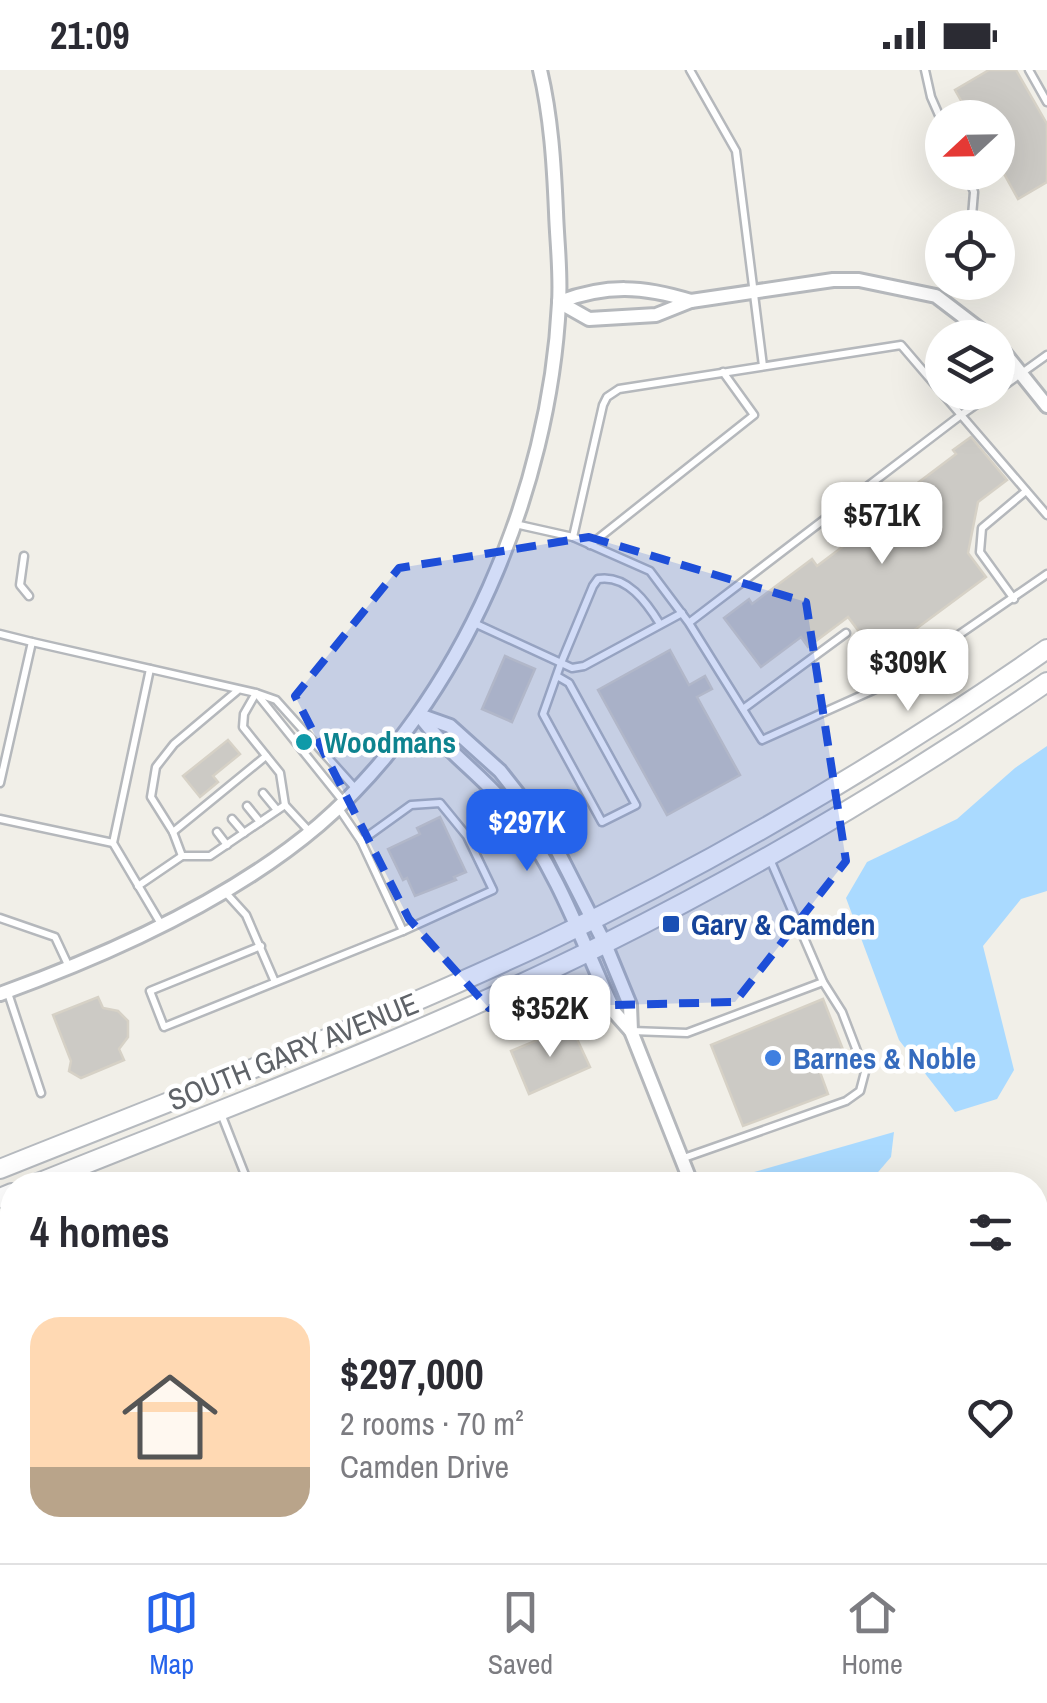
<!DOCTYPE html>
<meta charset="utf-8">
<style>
body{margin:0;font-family:"Archivo Narrow",sans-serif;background:#f2f2f3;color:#2b2b33;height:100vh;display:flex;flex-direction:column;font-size:38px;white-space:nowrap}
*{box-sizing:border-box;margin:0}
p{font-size:32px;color:#7c7c81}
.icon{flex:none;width:55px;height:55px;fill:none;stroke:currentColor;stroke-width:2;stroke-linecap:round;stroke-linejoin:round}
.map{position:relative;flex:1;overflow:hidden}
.side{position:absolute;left:0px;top:1102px;width:1048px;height:392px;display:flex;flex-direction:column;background:#fff;border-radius:40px 40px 0 0;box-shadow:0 10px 40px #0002}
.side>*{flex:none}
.needle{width:65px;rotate:248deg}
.buttons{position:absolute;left:925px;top:30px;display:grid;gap:20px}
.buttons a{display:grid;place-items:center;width:90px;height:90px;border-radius:50%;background:#fff;box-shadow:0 10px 40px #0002;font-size:50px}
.price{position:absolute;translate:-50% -85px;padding:0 22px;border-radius:20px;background:#fff;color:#222;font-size:32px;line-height:65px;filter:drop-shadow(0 2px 5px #0008)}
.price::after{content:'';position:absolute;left:50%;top:60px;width:30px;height:22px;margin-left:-15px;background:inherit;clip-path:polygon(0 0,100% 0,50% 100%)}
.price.selected{background:#2563eb;color:#fff}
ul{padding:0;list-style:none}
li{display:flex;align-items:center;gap:30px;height:250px;padding:0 30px}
li span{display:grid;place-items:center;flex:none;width:280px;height:200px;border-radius:30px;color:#555}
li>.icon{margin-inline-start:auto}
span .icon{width:120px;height:120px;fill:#fffc;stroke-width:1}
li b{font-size:42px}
h2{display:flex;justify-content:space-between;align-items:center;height:120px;padding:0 30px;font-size:42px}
.status{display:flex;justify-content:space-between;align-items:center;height:70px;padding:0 50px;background:#fff;direction:ltr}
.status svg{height:28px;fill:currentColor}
.dock{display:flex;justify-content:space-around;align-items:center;height:140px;border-top:2px solid #e1e1e2;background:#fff;font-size:28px;color:#7c7c81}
.dock a{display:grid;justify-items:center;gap:5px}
.dock .selected{color:#2563eb}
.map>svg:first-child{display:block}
.water{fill:#aadaff}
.building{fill:#cccac5;stroke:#d6d1c6;stroke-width:2.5}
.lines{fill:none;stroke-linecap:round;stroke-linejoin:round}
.lane-casing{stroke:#b5b8bc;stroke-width:11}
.street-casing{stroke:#b5b8bc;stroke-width:18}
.secondary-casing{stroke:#b6babf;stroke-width:22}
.lane{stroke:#fff;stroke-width:6}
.street{stroke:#fff;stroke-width:12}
.secondary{stroke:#fff;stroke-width:18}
.marked{fill:#1d4ed8;fill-opacity:0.2;stroke:#1d4ed8;stroke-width:8;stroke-dasharray:20 12;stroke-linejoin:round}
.culture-dot{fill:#0f9aa8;stroke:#fff;stroke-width:4}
.transit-dot{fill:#1a4fb4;stroke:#fff;stroke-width:4}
.shop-dot{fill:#3f7fe0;stroke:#fff;stroke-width:4}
.labels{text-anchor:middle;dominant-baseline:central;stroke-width:9;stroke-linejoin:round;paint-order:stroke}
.culture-label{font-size:30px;font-weight:bold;fill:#0d838f;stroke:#fff;text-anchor:start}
.transit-label{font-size:30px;font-weight:bold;fill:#164399;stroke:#fff;text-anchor:start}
.street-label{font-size:30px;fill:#5f6368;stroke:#fff}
.shop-label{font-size:30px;font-weight:bold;fill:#366cbe;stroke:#fff;text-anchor:start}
</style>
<div class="status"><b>21:09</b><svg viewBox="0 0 49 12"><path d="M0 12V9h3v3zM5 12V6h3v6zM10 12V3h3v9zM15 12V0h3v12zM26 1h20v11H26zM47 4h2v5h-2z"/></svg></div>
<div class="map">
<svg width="1047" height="1493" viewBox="0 0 1047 1493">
<rect width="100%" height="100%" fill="#f1efe8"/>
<g class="water">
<path d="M 1047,676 L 1047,821 L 1021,829 L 983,876 L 1014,1000 L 997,1029 L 955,1042 L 899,970 L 846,828 L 867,792 L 957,749 L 1015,698 Z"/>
<path d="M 894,1062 L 891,1087 L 867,1115 L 724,1115 L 726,1110 Z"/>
</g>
<g class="building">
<path d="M 989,0 L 1016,0 L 1047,54 L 1047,112 L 1018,129 L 998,93 L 998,48 L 971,48 L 955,20 Z"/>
<path d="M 971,367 L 1007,410 L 978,432 L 968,483 L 986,507 L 878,587 L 848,547 L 808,577 L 801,567 L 761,597 L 724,548 L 749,529 L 752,534 L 812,489 L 817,496 L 862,462 L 849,446 L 861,436 L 871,449 L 898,429 L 901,432 L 917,420 L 915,415 L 956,384 L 953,380 Z"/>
<path d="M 670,580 L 689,615 L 705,606 L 712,619 L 697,627 L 740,705 L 667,745 L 598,620 Z"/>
<path d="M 505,586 L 535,599 L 512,652 L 482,639 Z"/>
<path d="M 228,670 L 240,684 L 213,706 L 218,712 L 200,727 L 183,706 Z"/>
<path d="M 440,747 L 466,802 L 454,807 L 456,810 L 415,826 L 407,808 L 403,810 L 388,779 L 420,764 L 417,758 Z"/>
<path d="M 98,927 L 103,938 L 118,941 L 128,951 L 128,967 L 119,979 L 124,990 L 81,1008 L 69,1001 L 71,991 L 53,945 Z"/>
<path d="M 823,929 L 844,982 L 817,994 L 828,1024 L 743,1056 L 711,975 Z"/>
<path d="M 571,956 L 590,997 L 529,1024 L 511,981 Z"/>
<path d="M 12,1427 L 12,1482 L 64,1483 L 40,1493 L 0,1493 L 0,1432 Z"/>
<path d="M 93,1482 L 303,1482 L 303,1483 L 278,1493 L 97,1493 Z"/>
<path d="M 652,1482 L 796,1482 L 800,1493 L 657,1493 Z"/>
</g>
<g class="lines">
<g class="lane-casing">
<g id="lane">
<path d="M 690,0 L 736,81 L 763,296"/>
<path d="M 925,0 L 931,27 L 942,52"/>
<path d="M 1029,0 L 1047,32"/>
<path d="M 966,102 L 974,122 L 971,158"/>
<path d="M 998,320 L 1047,285"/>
<path d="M 515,454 L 573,467 L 603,335 L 607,327 L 619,319 L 901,275 L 961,345 L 994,322"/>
<path d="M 573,467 L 650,501 L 689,553 L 762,670 L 889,613 L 1047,504"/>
<path d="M 590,475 L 754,345 L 723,302"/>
<path d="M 24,486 L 20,515 L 29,526"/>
<path d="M 1014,529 L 980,482 L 982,458 L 1026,421"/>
<path d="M 472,552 L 572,598 L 584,596 L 682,543"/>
<path d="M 690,552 L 961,345 L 1047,445"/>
<path d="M 0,564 L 32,572"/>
<path d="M 150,599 L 113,773 L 161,854"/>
<path d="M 557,606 L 569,613 L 636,735 L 602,752 L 543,644 L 561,593 L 593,516 L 598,509 C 627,504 647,533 660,554"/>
<path d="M 256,623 L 276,630 L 355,718"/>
<path d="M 257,624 L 343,731"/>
<path d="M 743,639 L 846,563"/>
<path d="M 0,713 L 32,572 L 256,623 L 244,644 L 243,657 L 280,703 L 285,735 L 309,761"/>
<path d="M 263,723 L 277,740"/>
<path d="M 247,736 L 260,752"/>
<path d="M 0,749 L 113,773"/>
<path d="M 232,749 L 244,763"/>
<path d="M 173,762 L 266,686"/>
<path d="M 217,762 L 227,775"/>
<path d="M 361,771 L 411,735 L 440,733 L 467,766 L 493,820 L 403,861"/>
<path d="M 182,786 L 173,762 L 151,727 L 156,697 L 174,674 L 237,621"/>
<path d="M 138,816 L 182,786 L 210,786 L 285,735"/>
<path d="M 226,823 L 246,845 L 275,912"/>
<path d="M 0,848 L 55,867 L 69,897"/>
<path d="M 261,876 L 150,921 L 164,957 L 403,861 L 361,771 L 338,737"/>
<path d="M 8,923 L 41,1023"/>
<path d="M 632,961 L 687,963 L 823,912"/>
<path d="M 220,1041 L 249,1115"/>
<path d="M 681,1089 L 846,1031 L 860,1021 L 865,1002 L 842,942 L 823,912 L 769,787"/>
<path d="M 190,1115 L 205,1109 L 207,1115"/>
<path d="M 0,1189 L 12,1184"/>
<path d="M 1035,1348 L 1047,1382"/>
<path d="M 0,1410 L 12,1401"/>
<path d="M 555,1482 L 559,1493"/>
<path d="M 634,1482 L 638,1493"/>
<path d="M 898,1482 L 900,1489"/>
<path d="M 603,1493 L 624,1482"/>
</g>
</g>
<g class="street-casing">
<g id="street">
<path d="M 559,232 L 589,249 L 656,245 L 691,231 L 833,210 L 859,210 L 936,226 L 991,268"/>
<path d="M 559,232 C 607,214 643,216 691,231"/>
<path d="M 998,275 L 1047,336"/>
<path d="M 419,645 L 450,656 L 500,701 L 548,762 L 605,874 L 630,935 L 631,961 L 692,1115"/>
<path d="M 419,645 C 447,683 486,708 515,745 C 559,803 584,877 615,943 L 631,961"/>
<path d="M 0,924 C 108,885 231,830 319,755 C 462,632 550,420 559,233 C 561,203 557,172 556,142 C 554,95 551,46 540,0"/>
<path d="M 838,1482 L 842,1493"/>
<path d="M 1012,1493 L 1047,1483"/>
</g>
</g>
<g class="secondary-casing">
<g id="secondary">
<path d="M 0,1099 C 182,1026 367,957 545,873 C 720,789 888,690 1047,579"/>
<path d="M 33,1115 C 224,1038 420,966 604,874 C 758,797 906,709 1047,612"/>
<path d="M 0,1128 L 12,1123"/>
</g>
</g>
<use href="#lane" class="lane"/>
<use href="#street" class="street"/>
<use href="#secondary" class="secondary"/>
</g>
<path class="marked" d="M 589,467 L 806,532 L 846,791 L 735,932 L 489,938 L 409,849 L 295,626 L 399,498 Z"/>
<circle class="culture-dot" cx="304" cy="672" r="10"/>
<rect class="transit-dot" x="661" y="844" width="20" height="20" rx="5"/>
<circle class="shop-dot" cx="773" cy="988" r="10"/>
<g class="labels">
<g class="culture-label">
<text x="324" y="672">Woodmans</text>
</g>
<g class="transit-label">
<text x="691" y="854">Gary &amp; Camden</text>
</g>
<g class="street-label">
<text transform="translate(293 981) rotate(-22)">SOUTH GARY AVENUE</text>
</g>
<g class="shop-label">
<text x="793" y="988">Barnes &amp; Noble</text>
</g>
</g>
</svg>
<div class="buttons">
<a><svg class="needle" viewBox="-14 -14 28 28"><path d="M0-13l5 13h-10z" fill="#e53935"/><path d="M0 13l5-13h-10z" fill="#7c7c81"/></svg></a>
<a><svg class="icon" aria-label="locate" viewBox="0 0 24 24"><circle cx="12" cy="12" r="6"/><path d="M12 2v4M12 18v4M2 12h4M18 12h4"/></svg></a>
<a><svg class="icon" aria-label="layers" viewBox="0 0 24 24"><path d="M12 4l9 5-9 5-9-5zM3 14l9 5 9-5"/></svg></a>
</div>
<b class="price" style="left:882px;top:497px">$571K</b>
<b class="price" style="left:908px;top:644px">$309K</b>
<b class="price selected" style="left:527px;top:804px">$297K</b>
<b class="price" style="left:550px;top:990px">$352K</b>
<section class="side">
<h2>4 homes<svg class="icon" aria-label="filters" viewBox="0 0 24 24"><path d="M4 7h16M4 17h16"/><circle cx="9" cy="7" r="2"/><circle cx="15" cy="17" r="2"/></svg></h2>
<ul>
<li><span style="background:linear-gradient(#ffd9b3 75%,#b9a48a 0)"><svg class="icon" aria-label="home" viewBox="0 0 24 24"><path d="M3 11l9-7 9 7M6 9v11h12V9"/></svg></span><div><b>$297,000</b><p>2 rooms · 70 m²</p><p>Camden Drive</p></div><svg class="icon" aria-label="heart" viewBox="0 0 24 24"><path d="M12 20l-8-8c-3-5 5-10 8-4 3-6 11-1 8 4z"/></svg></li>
</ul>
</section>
</div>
<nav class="dock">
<a class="selected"><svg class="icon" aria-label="map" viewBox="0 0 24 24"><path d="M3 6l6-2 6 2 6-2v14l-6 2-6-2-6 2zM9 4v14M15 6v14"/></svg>Map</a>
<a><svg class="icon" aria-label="saved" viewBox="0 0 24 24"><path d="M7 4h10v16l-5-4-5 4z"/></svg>Saved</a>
<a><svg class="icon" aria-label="home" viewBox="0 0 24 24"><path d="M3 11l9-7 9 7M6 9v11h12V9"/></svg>Home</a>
</nav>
